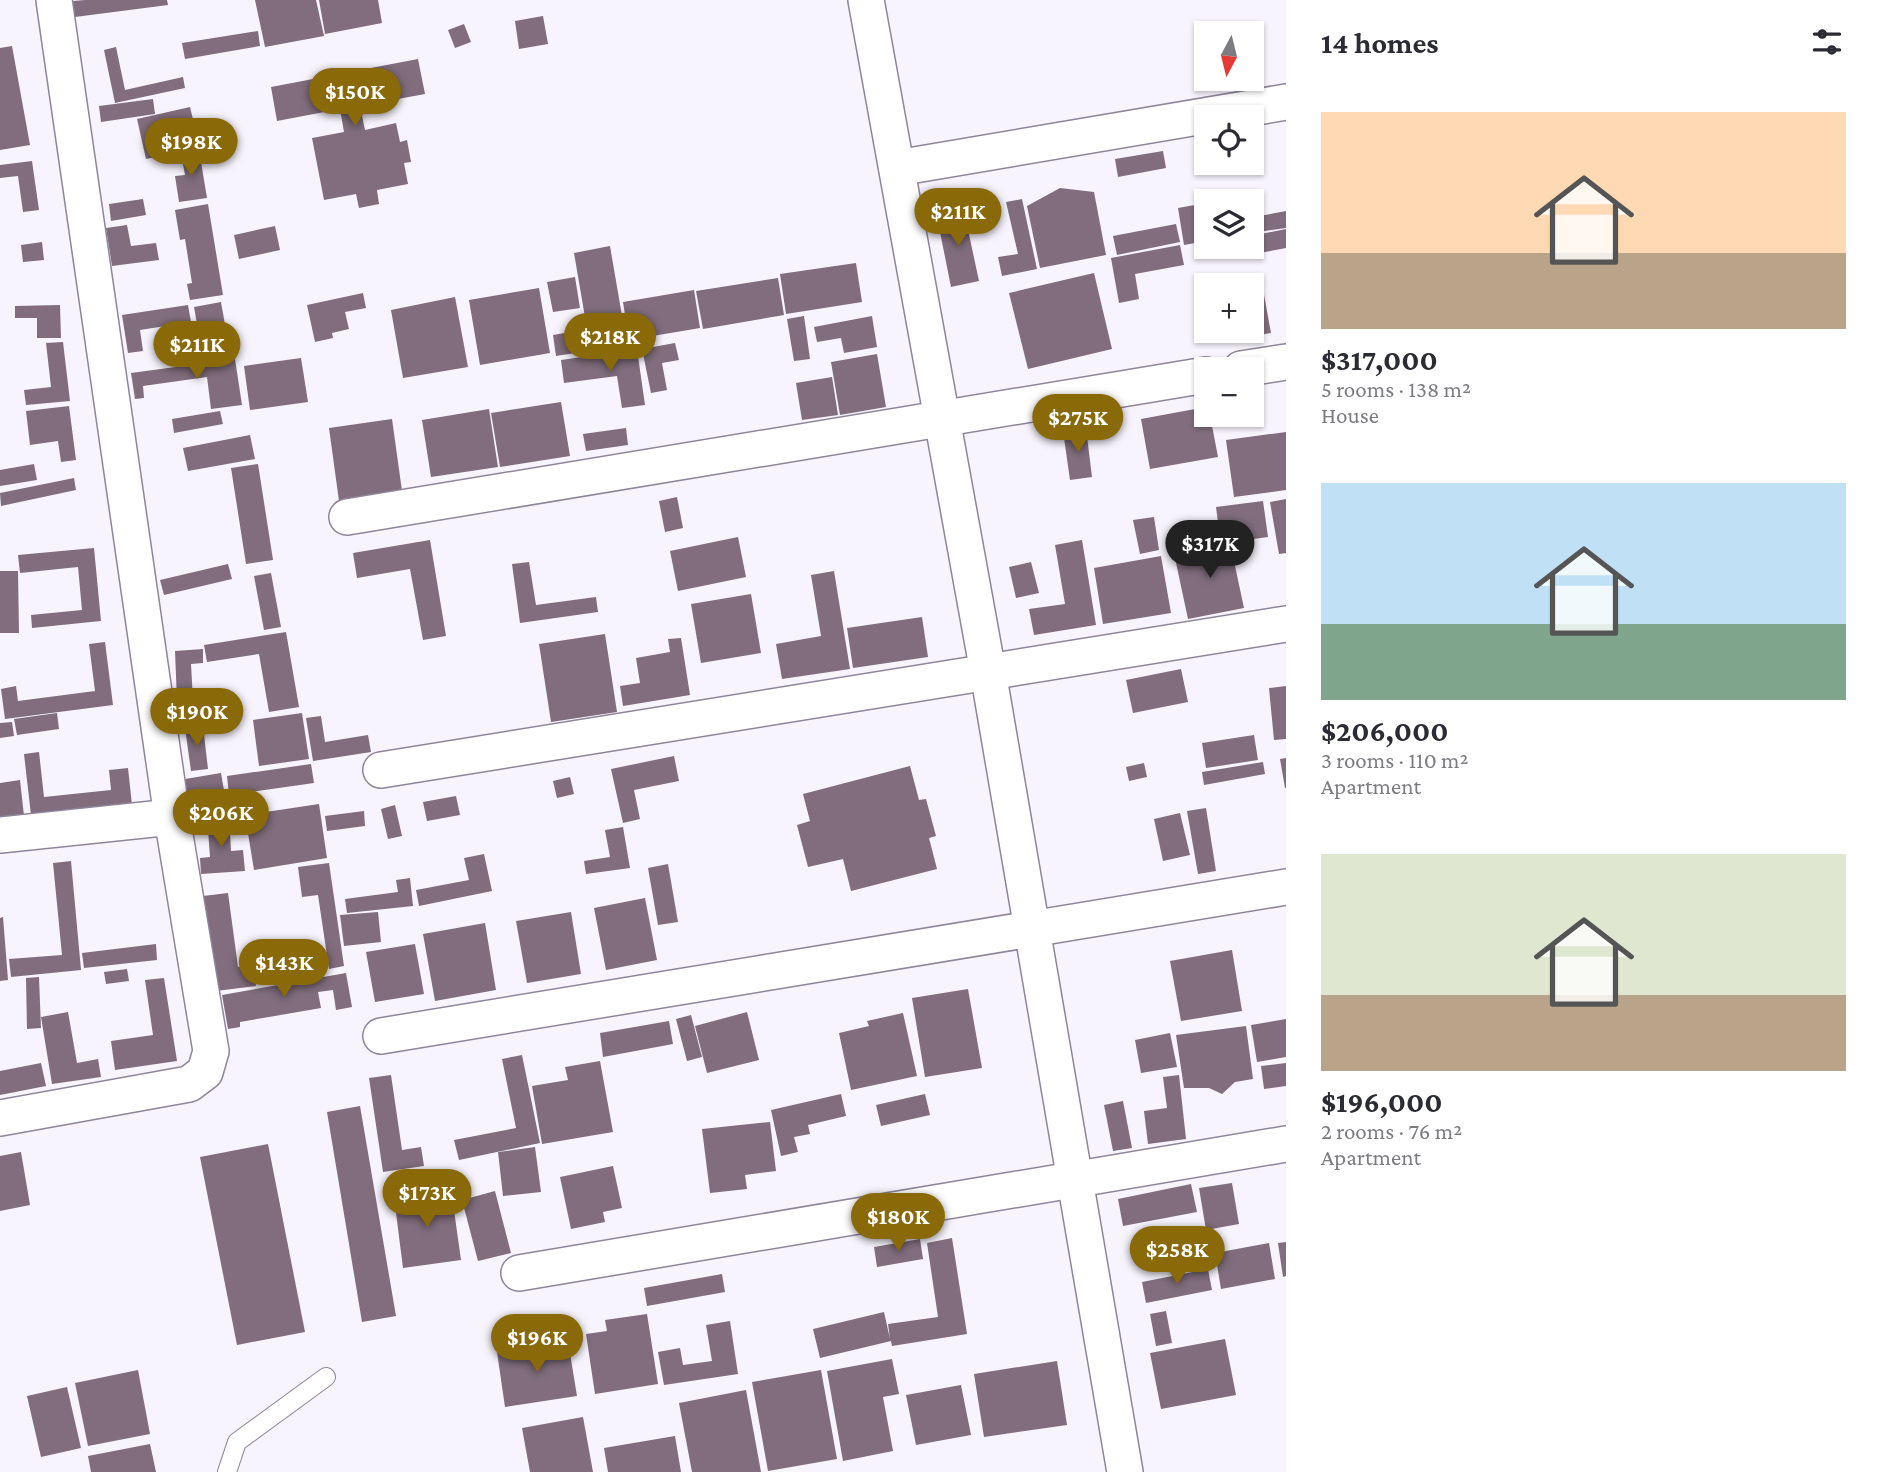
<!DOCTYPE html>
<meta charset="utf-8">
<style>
body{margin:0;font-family:"Crimson Pro",serif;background:#f7f7f7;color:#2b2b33;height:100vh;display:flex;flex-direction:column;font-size:26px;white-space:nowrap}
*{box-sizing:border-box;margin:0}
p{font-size:23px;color:#7c7c81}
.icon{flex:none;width:38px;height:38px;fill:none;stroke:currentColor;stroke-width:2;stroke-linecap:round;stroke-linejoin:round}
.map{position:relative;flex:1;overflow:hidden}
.sheet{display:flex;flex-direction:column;background:#fff;width:595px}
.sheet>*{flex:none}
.needle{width:46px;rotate:187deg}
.tools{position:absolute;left:1194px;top:21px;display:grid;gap:14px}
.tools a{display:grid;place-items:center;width:70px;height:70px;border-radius:0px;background:#fff;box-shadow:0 2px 5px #0004;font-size:35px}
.price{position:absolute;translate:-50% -60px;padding:0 16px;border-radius:24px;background:#896908;color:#fff;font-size:23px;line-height:46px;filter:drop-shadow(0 2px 4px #0008)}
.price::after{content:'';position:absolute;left:50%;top:42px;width:21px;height:16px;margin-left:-10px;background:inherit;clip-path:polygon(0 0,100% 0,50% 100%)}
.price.on{background:#222;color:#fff}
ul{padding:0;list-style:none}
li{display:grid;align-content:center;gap:14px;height:371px;padding:0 35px}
li span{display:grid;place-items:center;height:217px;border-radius:0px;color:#555}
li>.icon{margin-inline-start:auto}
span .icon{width:126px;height:126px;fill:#fffc;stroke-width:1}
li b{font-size:30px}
h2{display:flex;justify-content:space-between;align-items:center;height:84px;padding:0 35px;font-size:30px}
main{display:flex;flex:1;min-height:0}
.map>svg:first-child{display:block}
.building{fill:#816d7d}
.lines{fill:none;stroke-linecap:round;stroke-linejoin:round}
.service-casing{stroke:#8e859b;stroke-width:20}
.minor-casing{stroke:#8e859b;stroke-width:38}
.service{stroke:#fff;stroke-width:18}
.minor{stroke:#fff;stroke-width:35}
</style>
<main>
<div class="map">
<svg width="1286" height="1472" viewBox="0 0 1286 1472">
<rect width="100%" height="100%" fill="#f8f4fd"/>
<g class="building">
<path d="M 85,0 L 167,0 L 168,5 L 75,17 L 73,1 Z"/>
<path d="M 255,0 L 316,0 L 324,36 L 265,47 Z"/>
<path d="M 319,0 L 378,0 L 382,23 L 325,34 Z"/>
<path d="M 543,16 L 548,44 L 519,49 L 515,21 Z"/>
<path d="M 464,24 L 471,42 L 455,48 L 448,30 Z"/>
<path d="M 258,31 L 260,46 L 185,59 L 182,43 Z"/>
<path d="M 12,46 L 30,145 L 0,150 L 0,48 Z"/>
<path d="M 116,47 L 125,90 L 183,77 L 185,88 L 115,103 L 104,50 Z"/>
<path d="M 418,59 L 425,94 L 360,106 L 365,130 L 396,123 L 400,142 L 407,140 L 411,162 L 404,163 L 408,184 L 377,190 L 379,204 L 359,208 L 356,194 L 324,200 L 312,138 L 344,132 L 340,109 L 277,121 L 271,87 Z"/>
<path d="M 153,99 L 155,114 L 101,122 L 99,106 Z"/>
<path d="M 190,107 L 200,148 L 146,159 L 137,119 Z"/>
<path d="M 199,150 L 207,198 L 179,202 L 175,176 L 185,175 L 181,153 Z"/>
<path d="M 1163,151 L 1166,168 L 1118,177 L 1115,159 Z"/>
<path d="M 32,161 L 39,210 L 23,212 L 18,176 L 0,178 L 0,165 Z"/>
<path d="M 1060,188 L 1094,192 L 1106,255 L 1040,268 L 1027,206 Z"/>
<path d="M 143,199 L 146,215 L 111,221 L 109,204 Z"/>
<path d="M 1022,199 L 1037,269 L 1002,276 L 998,257 L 1018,254 L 1006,202 Z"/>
<path d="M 1206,203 L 1206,241 L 1184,245 L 1178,208 Z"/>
<path d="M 208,204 L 223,295 L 190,300 L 187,284 L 192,283 L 185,239 L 180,240 L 175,210 Z"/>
<path d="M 968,210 L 971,224 L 967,225 L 979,281 L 951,287 L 937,217 Z"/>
<path d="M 1286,211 L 1286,228 L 1257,232 L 1254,217 Z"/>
<path d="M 1176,224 L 1180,242 L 1117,255 L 1113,236 Z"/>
<path d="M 127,225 L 131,246 L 156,243 L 159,260 L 112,266 L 106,228 Z"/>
<path d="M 275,226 L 280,250 L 239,259 L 234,235 Z"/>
<path d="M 1286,229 L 1286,248 L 1260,253 L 1256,235 Z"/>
<path d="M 42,242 L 44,260 L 23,262 L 21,245 Z"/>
<path d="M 1180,245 L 1184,265 L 1135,274 L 1139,299 L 1119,303 L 1111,258 Z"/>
<path d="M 610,246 L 627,345 L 556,356 L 553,335 L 587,329 L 574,253 Z"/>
<path d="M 856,263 L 862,302 L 786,314 L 780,274 Z"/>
<path d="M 1094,273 L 1112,349 L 1028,369 L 1009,293 Z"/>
<path d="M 1260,273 L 1271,333 L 1223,341 L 1221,331 L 1251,331 L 1251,285 L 1242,285 L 1240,277 Z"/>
<path d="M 575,277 L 580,308 L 553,312 L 547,282 Z"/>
<path d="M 778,278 L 784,315 L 703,329 L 696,291 Z"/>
<path d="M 539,288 L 550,353 L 480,365 L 469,300 Z"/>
<path d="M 694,290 L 700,328 L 629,340 L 623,302 Z"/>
<path d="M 363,293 L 366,308 L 345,312 L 349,329 L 332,333 L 333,338 L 315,342 L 307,305 Z"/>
<path d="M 455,297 L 468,367 L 403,378 L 391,310 Z"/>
<path d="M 221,302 L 230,353 L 203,358 L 194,307 Z"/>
<path d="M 60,305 L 61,338 L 37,338 L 37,318 L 15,318 L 15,306 Z"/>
<path d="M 188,305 L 191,322 L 140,330 L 143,351 L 128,353 L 122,315 Z"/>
<path d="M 804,316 L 810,359 L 794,361 L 787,319 Z"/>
<path d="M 872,316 L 877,347 L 844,353 L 841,338 L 817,342 L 814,327 Z"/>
<path d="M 63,342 L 70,401 L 26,405 L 24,390 L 51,387 L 46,343 Z"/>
<path d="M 675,343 L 679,360 L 662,363 L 667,390 L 651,393 L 642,349 Z"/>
<path d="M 637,349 L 645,405 L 622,408 L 617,376 L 564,383 L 561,360 Z"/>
<path d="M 877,354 L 886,407 L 840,415 L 831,362 Z"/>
<path d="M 301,358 L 308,402 L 250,410 L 244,366 Z"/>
<path d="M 235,359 L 242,405 L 211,409 L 207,377 L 143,386 L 144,398 L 135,399 L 131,373 Z"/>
<path d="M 832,377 L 838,415 L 802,420 L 796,383 Z"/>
<path d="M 561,402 L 570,456 L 500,467 L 491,413 Z"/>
<path d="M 69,406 L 76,460 L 61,462 L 58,441 L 30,445 L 26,411 Z"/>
<path d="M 1206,407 L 1206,415 L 1210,415 L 1218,457 L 1150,469 L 1141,419 Z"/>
<path d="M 489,409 L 498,467 L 431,477 L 422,420 Z"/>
<path d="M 220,411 L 223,424 L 174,433 L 172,419 Z"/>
<path d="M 392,419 L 402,491 L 339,501 L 329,428 Z"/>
<path d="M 626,428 L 628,445 L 586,451 L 583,434 Z"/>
<path d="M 1086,428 L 1092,477 L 1070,480 L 1063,431 Z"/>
<path d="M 1286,432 L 1286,490 L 1234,497 L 1226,440 Z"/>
<path d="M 250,435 L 255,459 L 188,471 L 183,448 Z"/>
<path d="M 34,464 L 37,480 L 0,486 L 0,470 Z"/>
<path d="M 258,464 L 273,560 L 246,564 L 231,468 Z"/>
<path d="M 74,478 L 76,490 L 1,506 L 0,493 Z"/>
<path d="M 677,497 L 683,528 L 665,532 L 659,501 Z"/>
<path d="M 1286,499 L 1286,553 L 1279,554 L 1270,502 Z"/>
<path d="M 1263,501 L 1268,537 L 1231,542 L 1230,529 L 1219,530 L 1216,507 Z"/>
<path d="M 1154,517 L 1159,550 L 1140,554 L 1133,520 Z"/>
<path d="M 738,537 L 746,577 L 678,591 L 670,551 Z"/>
<path d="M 1229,538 L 1244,608 L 1188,619 L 1175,558 L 1194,553 L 1193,546 Z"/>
<path d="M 430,540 L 446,636 L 423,640 L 410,569 L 357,578 L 353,553 Z"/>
<path d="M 1082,540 L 1096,625 L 1034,635 L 1029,609 L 1065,604 L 1055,545 Z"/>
<path d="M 94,548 L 101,621 L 32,628 L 31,615 L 82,610 L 78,567 L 20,573 L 18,555 Z"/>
<path d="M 1161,556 L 1171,613 L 1103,624 L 1094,568 Z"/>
<path d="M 529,562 L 536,605 L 596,597 L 598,612 L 520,623 L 512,564 Z"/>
<path d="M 1031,562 L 1039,593 L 1016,598 L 1009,567 Z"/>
<path d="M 228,564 L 232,579 L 164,595 L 160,580 Z"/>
<path d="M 0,571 L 18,571 L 19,633 L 0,633 Z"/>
<path d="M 834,571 L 850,669 L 782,679 L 776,644 L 821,636 L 811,575 Z"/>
<path d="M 271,573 L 281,627 L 264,630 L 254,576 Z"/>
<path d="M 751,594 L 761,653 L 701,663 L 691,604 Z"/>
<path d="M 922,617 L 928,657 L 853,668 L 847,628 Z"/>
<path d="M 286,632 L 299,707 L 269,712 L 259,654 L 207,662 L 204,645 Z"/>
<path d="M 605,634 L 617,712 L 551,722 L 539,644 Z"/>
<path d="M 681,638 L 690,695 L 623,706 L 620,686 L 640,683 L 636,658 L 670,652 L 668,639 Z"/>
<path d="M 105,642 L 113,705 L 5,719 L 1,689 L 16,686 L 18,701 L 95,691 L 89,644 Z"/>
<path d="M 203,649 L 203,663 L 191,664 L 193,700 L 177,701 L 175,651 Z"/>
<path d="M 1181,669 L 1188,702 L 1133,713 L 1126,680 Z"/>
<path d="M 1286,686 L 1286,739 L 1274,740 L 1269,688 Z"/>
<path d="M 57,713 L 59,729 L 17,735 L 14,719 Z"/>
<path d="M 302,713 L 309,759 L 259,766 L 253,720 Z"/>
<path d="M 321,716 L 325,742 L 368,735 L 371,752 L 313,761 L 306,718 Z"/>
<path d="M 12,722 L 14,736 L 0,738 L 0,723 Z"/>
<path d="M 203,726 L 208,769 L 191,771 L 185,728 Z"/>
<path d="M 1254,735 L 1258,760 L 1206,768 L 1202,743 Z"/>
<path d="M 39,752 L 44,797 L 111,790 L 109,770 L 128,768 L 132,805 L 31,815 L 24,754 Z"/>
<path d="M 674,756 L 679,781 L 634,790 L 640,819 L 623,823 L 611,769 Z"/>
<path d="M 1286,758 L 1286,788 L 1285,788 L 1280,759 Z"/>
<path d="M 1263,762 L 1265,774 L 1204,785 L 1202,772 Z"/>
<path d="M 1144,763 L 1147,777 L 1129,781 L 1126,767 Z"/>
<path d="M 311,764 L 314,783 L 229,795 L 227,776 Z"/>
<path d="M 910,766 L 919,800 L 926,799 L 936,836 L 929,838 L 937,869 L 851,891 L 843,859 L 808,867 L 797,825 L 810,821 L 803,794 Z"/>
<path d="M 221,773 L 225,796 L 189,802 L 185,779 Z"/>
<path d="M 570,777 L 574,794 L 557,798 L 553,781 Z"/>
<path d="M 20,780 L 24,816 L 0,819 L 0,783 Z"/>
<path d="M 456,796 L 460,815 L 427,821 L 423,802 Z"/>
<path d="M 319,804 L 327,858 L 254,870 L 245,815 Z"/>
<path d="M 395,805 L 402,836 L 388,839 L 381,809 Z"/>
<path d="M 1206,808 L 1216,871 L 1198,874 L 1187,811 Z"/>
<path d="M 364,811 L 365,826 L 327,831 L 325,816 Z"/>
<path d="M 1180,813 L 1190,855 L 1163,861 L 1154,819 Z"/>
<path d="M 229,816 L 231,851 L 243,850 L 245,871 L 201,874 L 200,858 L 210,857 L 207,817 Z"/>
<path d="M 623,827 L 630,868 L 586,874 L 584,861 L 610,857 L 605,830 Z"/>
<path d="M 484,854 L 492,891 L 419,906 L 416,890 L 469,880 L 464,858 Z"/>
<path d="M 71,861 L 81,970 L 11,977 L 9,959 L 62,955 L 53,863 Z"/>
<path d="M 329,863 L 344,966 L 329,969 L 318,895 L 302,897 L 298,867 Z"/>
<path d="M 668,864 L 678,922 L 658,925 L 648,868 Z"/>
<path d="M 410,878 L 413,906 L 347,913 L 345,899 L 398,892 L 396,880 Z"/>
<path d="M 228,893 L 238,967 L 253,965 L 256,986 L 216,991 L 203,896 Z"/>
<path d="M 645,898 L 657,960 L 606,970 L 594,908 Z"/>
<path d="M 378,912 L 381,942 L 344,946 L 340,915 Z"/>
<path d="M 571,912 L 581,974 L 527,983 L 516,921 Z"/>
<path d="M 3,917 L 8,980 L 0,981 L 0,918 Z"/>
<path d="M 485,923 L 496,990 L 435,1001 L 423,934 Z"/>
<path d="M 156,944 L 157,960 L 84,968 L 82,953 Z"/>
<path d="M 415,944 L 424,994 L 375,1002 L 366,952 Z"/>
<path d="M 1232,950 L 1242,1011 L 1181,1021 L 1170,961 Z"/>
<path d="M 308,951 L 312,972 L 262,981 L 258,960 Z"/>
<path d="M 127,969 L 129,981 L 106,984 L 104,972 Z"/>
<path d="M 346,973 L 352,1007 L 336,1010 L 333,990 L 318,992 L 321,1008 L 240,1022 L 240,1027 L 228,1029 L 222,995 Z"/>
<path d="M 39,977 L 41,1028 L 27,1029 L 26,978 Z"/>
<path d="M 164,978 L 177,1061 L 115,1070 L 111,1041 L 153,1035 L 145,980 Z"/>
<path d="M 968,989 L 982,1068 L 925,1077 L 912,998 Z"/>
<path d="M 68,1012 L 77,1063 L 98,1059 L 101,1077 L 52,1084 L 41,1017 Z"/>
<path d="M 747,1012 L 759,1060 L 707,1073 L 695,1026 Z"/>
<path d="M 903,1013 L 917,1076 L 851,1090 L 839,1033 L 869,1026 L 867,1021 Z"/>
<path d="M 691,1015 L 702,1057 L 687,1061 L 676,1019 Z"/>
<path d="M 1286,1019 L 1286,1057 L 1257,1062 L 1251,1025 Z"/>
<path d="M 669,1021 L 673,1044 L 603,1057 L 600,1033 Z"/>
<path d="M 1246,1026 L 1253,1079 L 1235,1082 L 1222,1094 L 1209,1088 L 1184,1088 L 1176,1035 Z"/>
<path d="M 1170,1033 L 1177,1067 L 1141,1073 L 1135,1040 Z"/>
<path d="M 522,1055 L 540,1143 L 459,1160 L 454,1140 L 516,1128 L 502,1059 Z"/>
<path d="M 600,1061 L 613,1132 L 542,1144 L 532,1086 L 568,1080 L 565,1067 Z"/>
<path d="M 41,1063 L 46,1086 L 0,1095 L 0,1071 Z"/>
<path d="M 1286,1063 L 1286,1086 L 1264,1089 L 1261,1066 Z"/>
<path d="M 391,1075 L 402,1150 L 421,1147 L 424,1166 L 383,1172 L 369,1078 Z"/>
<path d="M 1179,1075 L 1186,1139 L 1148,1144 L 1144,1111 L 1167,1108 L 1163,1077 Z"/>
<path d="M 841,1094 L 846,1116 L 808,1125 L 810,1134 L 794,1137 L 798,1152 L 781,1156 L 771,1110 Z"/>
<path d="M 925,1094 L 930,1115 L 881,1126 L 876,1105 Z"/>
<path d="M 1123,1101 L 1132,1148 L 1113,1151 L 1104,1105 Z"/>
<path d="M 360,1106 L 396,1316 L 362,1322 L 327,1112 Z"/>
<path d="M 770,1122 L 776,1171 L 745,1175 L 747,1189 L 710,1193 L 702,1129 Z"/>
<path d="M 268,1144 L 305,1332 L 237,1345 L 200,1157 Z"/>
<path d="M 535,1147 L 541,1192 L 503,1196 L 498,1152 Z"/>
<path d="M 21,1152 L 30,1205 L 0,1211 L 0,1156 Z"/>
<path d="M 613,1166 L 622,1208 L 603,1212 L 605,1222 L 571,1229 L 560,1177 Z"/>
<path d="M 1232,1183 L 1239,1224 L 1206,1230 L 1199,1188 Z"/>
<path d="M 1191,1184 L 1197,1212 L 1123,1226 L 1118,1199 Z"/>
<path d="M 451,1189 L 461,1260 L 403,1268 L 394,1197 Z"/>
<path d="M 495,1191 L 511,1253 L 478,1261 L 462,1200 Z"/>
<path d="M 952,1238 L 967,1334 L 892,1346 L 891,1341 L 820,1358 L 813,1329 L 884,1312 L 890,1339 L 888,1324 L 938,1317 L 927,1243 Z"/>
<path d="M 920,1239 L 923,1259 L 877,1267 L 874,1247 Z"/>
<path d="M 1286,1242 L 1286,1276 L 1283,1277 L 1278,1243 Z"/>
<path d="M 1269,1243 L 1275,1279 L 1221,1289 L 1215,1253 Z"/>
<path d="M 1208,1269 L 1212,1290 L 1146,1303 L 1142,1282 Z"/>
<path d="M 722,1274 L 725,1292 L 647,1306 L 644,1288 Z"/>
<path d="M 1166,1311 L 1172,1343 L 1156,1346 L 1150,1314 Z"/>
<path d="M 647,1314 L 658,1384 L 595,1394 L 586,1334 L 607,1331 L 605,1320 Z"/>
<path d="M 730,1321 L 738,1374 L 664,1385 L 658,1352 L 680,1348 L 683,1365 L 712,1361 L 706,1325 Z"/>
<path d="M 1225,1339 L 1236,1395 L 1161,1409 L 1150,1353 Z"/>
<path d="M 568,1341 L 577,1396 L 505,1407 L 497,1352 Z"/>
<path d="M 892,1359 L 899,1394 L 883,1397 L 893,1451 L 843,1461 L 827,1371 Z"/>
<path d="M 1057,1361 L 1067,1425 L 984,1437 L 974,1374 Z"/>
<path d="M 138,1370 L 150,1434 L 88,1446 L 75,1383 Z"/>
<path d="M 821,1370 L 837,1459 L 768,1471 L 752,1382 Z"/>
<path d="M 961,1385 L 971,1435 L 916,1445 L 906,1395 Z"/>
<path d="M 67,1387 L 81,1448 L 41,1457 L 27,1396 Z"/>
<path d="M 746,1390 L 761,1472 L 692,1472 L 679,1403 Z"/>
<path d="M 583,1417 L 593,1472 L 530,1472 L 522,1428 Z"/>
<path d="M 675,1436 L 681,1472 L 608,1472 L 604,1448 Z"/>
<path d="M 150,1444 L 156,1472 L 91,1472 L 88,1456 Z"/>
</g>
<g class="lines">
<g class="service-casing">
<path id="service" d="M 227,1472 L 237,1442 L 326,1377"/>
</g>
<g class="minor-casing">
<g id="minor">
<path d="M 866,0 L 988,672 L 1125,1472"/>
<path d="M 897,168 L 1286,102"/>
<path d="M 1241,369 L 1286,362"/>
<path d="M 347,517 L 1206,375"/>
<path d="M 381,770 L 1286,624"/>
<path d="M 0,835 L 172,817"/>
<path d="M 381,1036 L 1286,887"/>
<path d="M 0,1118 L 189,1084 L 205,1072 L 211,1051 L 172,817 L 54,0"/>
<path d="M 519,1273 L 1286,1144"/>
</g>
</g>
<use href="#service" class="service"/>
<use href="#minor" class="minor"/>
</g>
</svg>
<div class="tools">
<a><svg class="needle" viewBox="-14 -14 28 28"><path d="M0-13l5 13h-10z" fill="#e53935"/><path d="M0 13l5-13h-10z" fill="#7c7c81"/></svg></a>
<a><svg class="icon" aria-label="locate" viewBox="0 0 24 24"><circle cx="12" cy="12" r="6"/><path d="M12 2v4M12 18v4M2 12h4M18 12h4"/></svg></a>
<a><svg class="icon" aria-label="layers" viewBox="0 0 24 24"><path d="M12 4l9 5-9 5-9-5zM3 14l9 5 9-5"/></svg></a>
<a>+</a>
<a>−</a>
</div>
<b class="price" style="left:355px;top:128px">$150K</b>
<b class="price" style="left:191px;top:178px">$198K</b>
<b class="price" style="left:958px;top:248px">$211K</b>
<b class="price" style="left:610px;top:373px">$218K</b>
<b class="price" style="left:197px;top:381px">$211K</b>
<b class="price" style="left:1078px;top:454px">$275K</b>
<b class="price on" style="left:1210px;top:580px">$317K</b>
<b class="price" style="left:197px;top:748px">$190K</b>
<b class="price" style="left:221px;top:849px">$206K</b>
<b class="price" style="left:284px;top:999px">$143K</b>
<b class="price" style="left:427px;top:1229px">$173K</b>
<b class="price" style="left:898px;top:1253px">$180K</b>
<b class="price" style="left:1177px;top:1286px">$258K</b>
<b class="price" style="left:537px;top:1374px">$196K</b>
</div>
<section class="sheet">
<h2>14 homes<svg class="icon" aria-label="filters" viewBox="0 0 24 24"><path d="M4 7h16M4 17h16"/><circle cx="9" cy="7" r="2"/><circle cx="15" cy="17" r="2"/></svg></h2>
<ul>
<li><span style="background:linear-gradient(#ffd9b3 65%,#b9a48a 0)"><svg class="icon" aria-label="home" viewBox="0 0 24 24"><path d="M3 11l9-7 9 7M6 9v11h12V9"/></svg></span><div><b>$317,000</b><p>5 rooms · 138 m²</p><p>House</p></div></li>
<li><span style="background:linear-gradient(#bfe0f5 65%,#7fa58c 0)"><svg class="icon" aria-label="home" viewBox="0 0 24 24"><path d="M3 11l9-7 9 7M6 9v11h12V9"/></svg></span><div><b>$206,000</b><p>3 rooms · 110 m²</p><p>Apartment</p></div></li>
<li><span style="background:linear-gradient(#dfe7d0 65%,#b9a48a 0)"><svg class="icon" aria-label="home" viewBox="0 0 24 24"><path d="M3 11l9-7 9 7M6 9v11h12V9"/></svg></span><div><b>$196,000</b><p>2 rooms · 76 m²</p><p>Apartment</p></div></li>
</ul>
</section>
</main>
